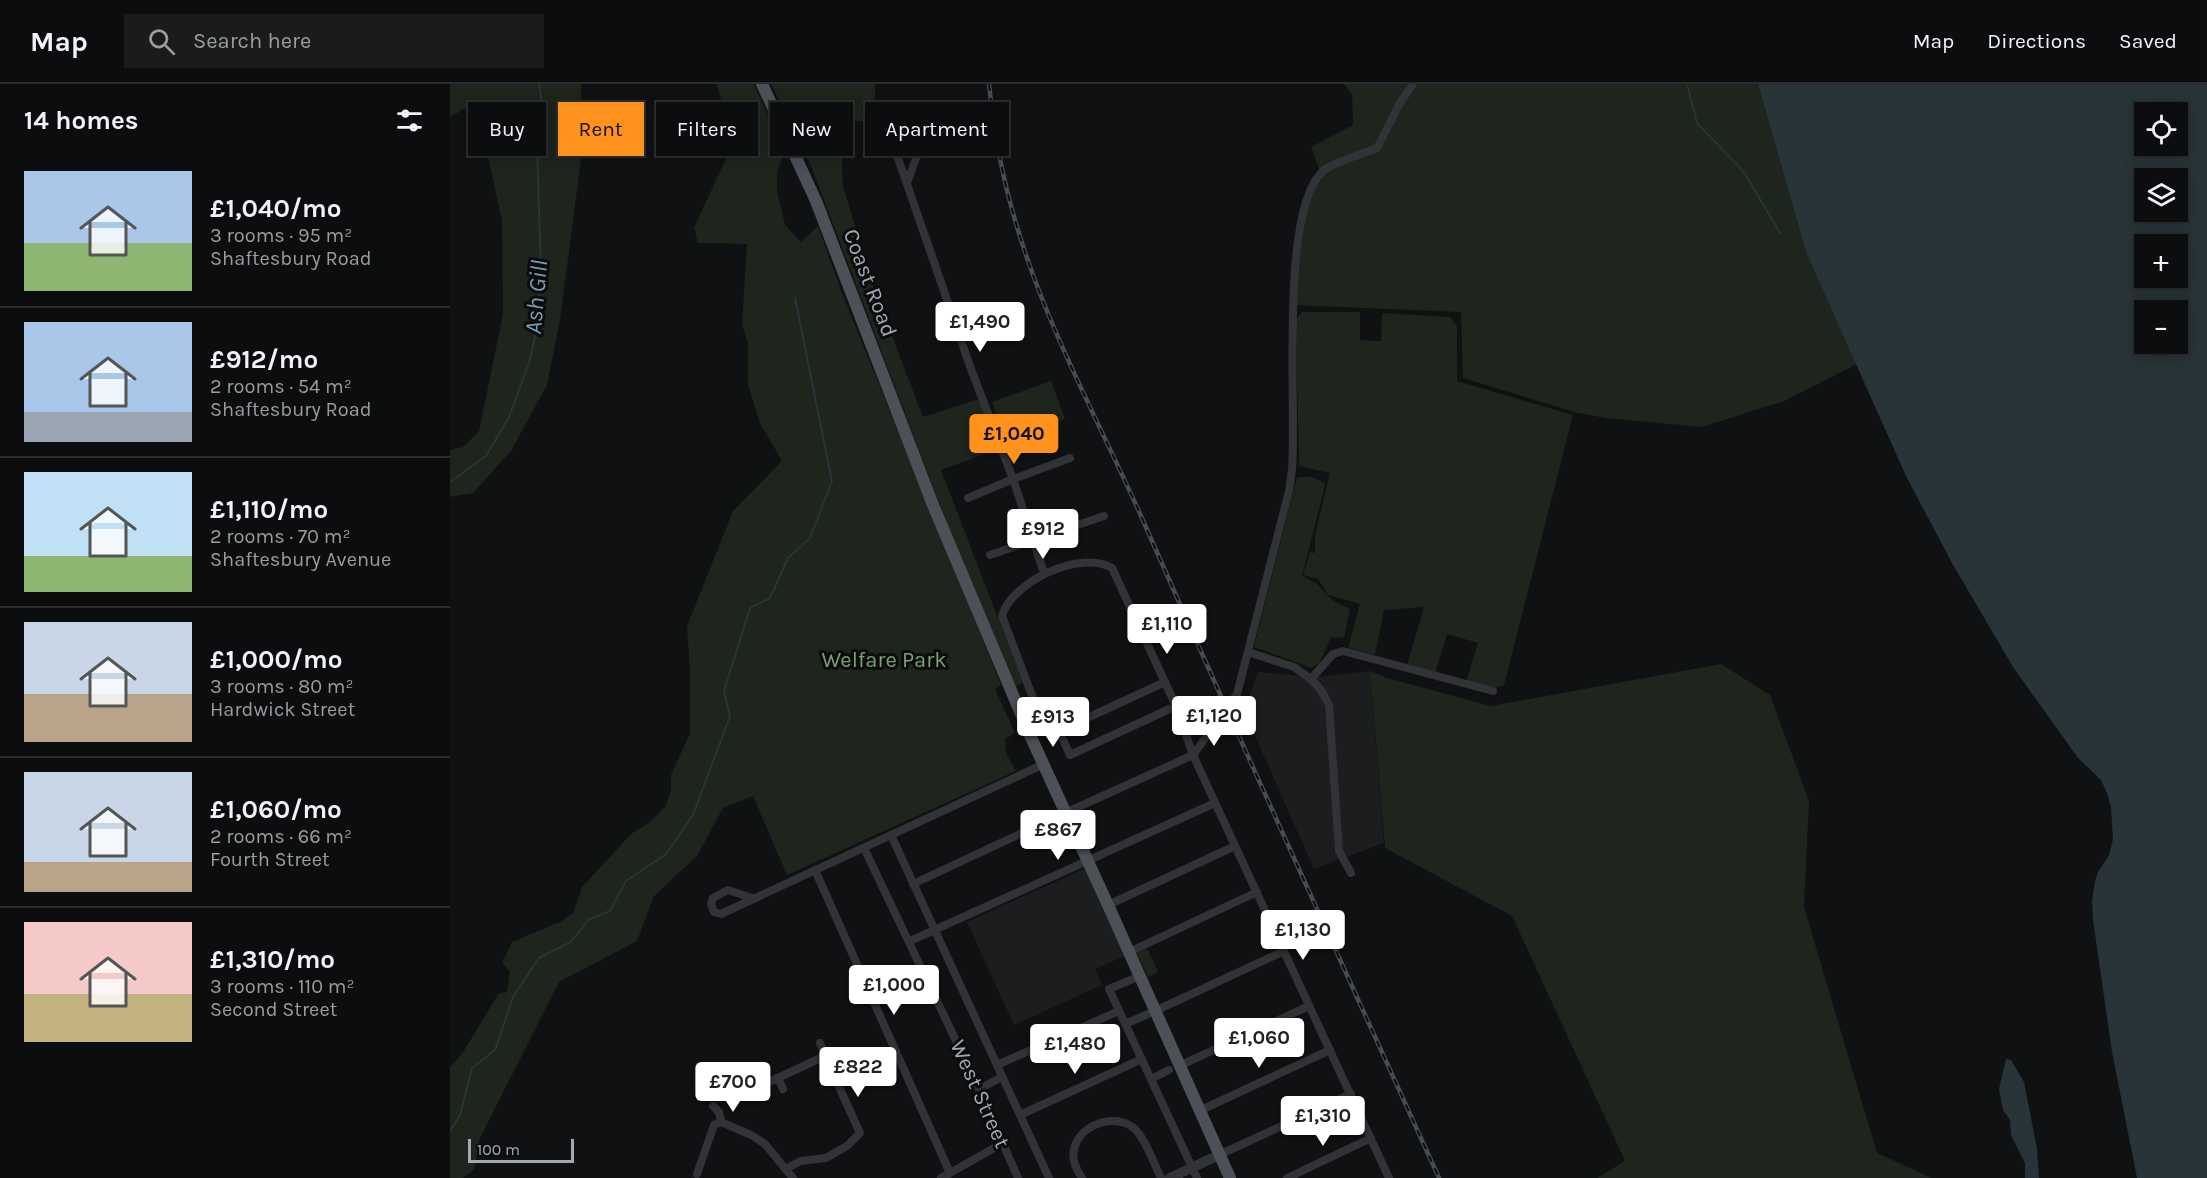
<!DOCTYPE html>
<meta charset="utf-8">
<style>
body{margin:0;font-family:Karla,sans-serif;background:#1a1b1c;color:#f1f3f6;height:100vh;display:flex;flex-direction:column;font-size:22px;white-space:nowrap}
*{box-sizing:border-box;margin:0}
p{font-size:20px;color:#9a9c9e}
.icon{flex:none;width:33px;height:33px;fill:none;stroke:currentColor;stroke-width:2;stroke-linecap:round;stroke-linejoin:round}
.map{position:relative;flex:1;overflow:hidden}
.drawer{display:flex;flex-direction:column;background:#0c0d0e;width:450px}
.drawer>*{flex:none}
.banner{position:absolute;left:18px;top:18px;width:570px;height:54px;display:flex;gap:12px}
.controls{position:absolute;left:1684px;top:18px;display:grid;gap:12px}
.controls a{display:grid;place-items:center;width:54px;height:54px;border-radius:0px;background:#0c0d0e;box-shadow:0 3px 15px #0003,0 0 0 2px #2c2d2e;font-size:30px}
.scale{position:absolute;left:18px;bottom:15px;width:106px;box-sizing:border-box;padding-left:6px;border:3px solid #a1a9b4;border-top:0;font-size:16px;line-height:21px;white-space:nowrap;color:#a1a9b4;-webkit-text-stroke:4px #0c0c0d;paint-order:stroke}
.price{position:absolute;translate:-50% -51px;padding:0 14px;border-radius:6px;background:#fff;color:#222;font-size:20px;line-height:39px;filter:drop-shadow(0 2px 3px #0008)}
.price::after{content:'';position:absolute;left:50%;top:36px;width:18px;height:14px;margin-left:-9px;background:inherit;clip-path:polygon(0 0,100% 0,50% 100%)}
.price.active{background:#ff921c;color:#111}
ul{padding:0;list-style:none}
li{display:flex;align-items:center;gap:18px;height:150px;padding:0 24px}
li+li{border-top:2px solid #2c2d2e}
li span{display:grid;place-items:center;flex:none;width:168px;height:120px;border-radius:0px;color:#555}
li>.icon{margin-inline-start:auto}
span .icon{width:72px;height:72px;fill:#fffc;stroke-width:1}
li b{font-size:26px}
h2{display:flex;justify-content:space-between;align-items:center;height:72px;padding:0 24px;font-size:26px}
.chip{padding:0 21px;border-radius:0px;background:#0c0d0e;box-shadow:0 3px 15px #0003,0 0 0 2px #2c2d2e;font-size:21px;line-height:54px}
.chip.active{background:#ff921c;color:#111}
header{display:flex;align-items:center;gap:36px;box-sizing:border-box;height:84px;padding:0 30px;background:#0c0d0e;border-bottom:2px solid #2c2d2e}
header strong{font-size:28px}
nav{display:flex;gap:33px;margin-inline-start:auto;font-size:21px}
.search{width:420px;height:54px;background:#1a1b1c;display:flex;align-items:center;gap:15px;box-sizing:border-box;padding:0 21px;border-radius:0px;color:#9a9c9e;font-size:22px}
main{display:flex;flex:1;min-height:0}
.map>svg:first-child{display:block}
.built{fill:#1c1d1f}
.green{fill:#1d251d}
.water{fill:#283438;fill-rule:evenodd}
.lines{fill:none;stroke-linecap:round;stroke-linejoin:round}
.stream{stroke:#283438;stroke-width:2}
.minor{stroke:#313337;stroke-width:8}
.tertiary{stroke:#313337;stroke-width:10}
.primary{stroke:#4d5057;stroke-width:12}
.rail-casing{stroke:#484b51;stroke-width:4.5}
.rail{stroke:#0c0c0d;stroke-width:2;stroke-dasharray:7;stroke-linecap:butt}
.minor-bridge{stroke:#313337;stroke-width:8}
.labels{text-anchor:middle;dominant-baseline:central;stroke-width:6;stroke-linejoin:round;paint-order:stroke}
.street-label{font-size:22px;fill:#a1a9b4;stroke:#0c0c0d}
.park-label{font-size:22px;fill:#79a176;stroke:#0c0c0d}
.water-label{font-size:24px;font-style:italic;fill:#749eb3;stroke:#0c0c0d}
</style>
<header>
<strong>Map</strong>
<div class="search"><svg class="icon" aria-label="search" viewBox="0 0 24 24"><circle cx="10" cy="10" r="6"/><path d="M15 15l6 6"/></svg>Search here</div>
<nav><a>Map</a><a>Directions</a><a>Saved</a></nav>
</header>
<main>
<section class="drawer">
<h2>14 homes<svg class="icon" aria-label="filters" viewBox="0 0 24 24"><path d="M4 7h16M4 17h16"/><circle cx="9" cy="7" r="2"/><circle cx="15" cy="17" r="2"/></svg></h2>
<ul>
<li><span style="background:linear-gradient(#a9c7e8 60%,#8fb573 0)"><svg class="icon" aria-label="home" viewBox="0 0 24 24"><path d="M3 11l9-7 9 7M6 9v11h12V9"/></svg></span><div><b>£1,040/mo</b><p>3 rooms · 95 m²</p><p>Shaftesbury Road</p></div></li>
<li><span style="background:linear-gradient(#a9c7e8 75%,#9aa5b1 0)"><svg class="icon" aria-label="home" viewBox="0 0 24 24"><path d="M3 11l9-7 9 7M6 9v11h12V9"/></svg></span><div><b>£912/mo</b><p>2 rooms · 54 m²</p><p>Shaftesbury Road</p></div></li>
<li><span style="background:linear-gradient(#bfe0f5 70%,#8fb573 0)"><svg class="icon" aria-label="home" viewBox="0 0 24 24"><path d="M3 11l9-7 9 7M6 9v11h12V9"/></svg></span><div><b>£1,110/mo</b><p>2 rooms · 70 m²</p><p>Shaftesbury Avenue</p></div></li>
<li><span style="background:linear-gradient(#c9d6e8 60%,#b9a48a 0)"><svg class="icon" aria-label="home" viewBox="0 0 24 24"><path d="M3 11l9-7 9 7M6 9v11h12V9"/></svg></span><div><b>£1,000/mo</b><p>3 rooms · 80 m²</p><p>Hardwick Street</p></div></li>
<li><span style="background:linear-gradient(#c9d6e8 75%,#b9a48a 0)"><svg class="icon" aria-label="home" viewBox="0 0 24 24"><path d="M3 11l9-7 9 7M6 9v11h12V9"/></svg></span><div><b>£1,060/mo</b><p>2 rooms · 66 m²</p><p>Fourth Street</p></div></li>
<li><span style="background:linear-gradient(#f6c9c9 60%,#c2b280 0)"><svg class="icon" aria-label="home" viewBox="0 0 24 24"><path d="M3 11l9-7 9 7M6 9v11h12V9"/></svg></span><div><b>£1,310/mo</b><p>3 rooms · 110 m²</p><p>Second Street</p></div></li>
</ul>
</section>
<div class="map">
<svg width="1757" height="1094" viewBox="0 0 1757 1094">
<rect width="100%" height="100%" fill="#101112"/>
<g class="built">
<path d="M 920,587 L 934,759 L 864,785 L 794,627 L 808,588 L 867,593 Z"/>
<path d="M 636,784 L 675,872 L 645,885 L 652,901 L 564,941 L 517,838 Z"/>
</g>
<g class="green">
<path d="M 0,0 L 131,0 L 132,68 L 110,236 L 97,301 L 61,367 L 23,409 L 0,413 L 0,366 L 13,363 L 29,347 L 53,230 L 52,137 L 38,72 L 44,22 L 30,16 L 0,33 Z"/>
<path d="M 266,0 L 304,0 L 335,69 L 327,88 L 327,107 L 335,141 L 351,158 L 368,142 L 392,209 L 551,601 L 545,605 L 565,649 L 555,655 L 556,669 L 566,687 L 337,791 L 303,712 L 273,724 L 247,772 L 204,812 L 187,857 L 109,898 L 30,1054 L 24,1086 L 13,1094 L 0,1094 L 0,983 L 12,970 L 49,909 L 57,908 L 60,887 L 52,879 L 62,858 L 112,837 L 123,829 L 132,803 L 181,750 L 199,739 L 215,723 L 221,706 L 221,691 L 240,649 L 240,588 L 237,542 L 283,427 L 332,377 L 310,339 L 298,301 L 298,260 L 292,241 L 297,160 L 248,159 L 244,144 L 285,55 Z"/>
<path d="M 321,0 L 425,0 L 425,38 L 390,36 L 393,102 L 422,199 L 473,333 L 529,315 L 546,366 L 491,386 L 573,599 L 565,602 L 513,482 L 361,82 Z"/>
<path d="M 894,0 L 1308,0 L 1356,168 L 1407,280 L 1334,317 L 1252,343 L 1155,334 L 1124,328 L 1013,294 L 1011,228 L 842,221 L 851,138 L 871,90 L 861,63 L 903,41 L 902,11 Z"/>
<path d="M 852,228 L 910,228 L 910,256 L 931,257 L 932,229 L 1000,233 L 1007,242 L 1007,297 L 1123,331 L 1054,601 L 1041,605 L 1016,597 L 1028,559 L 997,550 L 985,589 L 957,581 L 974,523 L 934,526 L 925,571 L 898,564 L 910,520 L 878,511 L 868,495 L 853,491 L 860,468 L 865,469 L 865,451 L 880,389 L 849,382 L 846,236 Z"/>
<path d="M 601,297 L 615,335 L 555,357 L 542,318 Z"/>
<path d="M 847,393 L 862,393 L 874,398 L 875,402 L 852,492 L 866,499 L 883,517 L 900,525 L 894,554 L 881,553 L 870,578 L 862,584 L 804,563 Z"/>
<path d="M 1271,580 L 1320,611 L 1359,717 L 1354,823 L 1427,1069 L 1482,1094 L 1147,1094 L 1175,1077 L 1062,832 L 935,764 L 920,587 L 937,594 L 1041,622 Z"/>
<path d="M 697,864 L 708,888 L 698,893 L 687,869 Z"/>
</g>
<g class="water">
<path d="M 1308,0 L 1757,0 L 1757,1094 L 1687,1094 L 1662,968 L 1643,836 L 1642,817 L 1645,797 L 1648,788 L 1659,771 L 1663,755 L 1661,723 L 1657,709 L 1651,696 L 1628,674 L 1563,583 L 1502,479 L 1456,392 L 1356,168 ZM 1695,28 L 1728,28 L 1728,62 L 1695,62 ZM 1695,94 L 1728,94 L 1728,128 L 1695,128 ZM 1695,160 L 1728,160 L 1728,194 L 1695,194 ZM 1695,226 L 1728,226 L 1728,260 L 1695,260 Z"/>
<path d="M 1556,975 L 1561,976 L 1574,998 L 1587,1065 L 1589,1094 L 1575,1094 L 1575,1079 L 1561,1051 L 1560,1036 L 1553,1026 L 1549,1005 Z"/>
</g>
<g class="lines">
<g class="stream">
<path d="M 1237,0 L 1247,39 L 1294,88 L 1330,149"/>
<path d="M 0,398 L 36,372 L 59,333 L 79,279 L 86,249 L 91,191 L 87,62 L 92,18 L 89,0"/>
<path d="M 0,1047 L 10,1031 L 22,984 L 45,966 L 63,913 L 89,874 L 121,858 L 138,836 L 160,827 L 176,797 L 216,770 L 243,731 L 280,632 L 274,607 L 300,524 L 320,514 L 338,474 L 360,454 L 382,397 L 345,214"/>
</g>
<g class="minor">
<path d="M 457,99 L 476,47 C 472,30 453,24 442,39 L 441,54 L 521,285 L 563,395 L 594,489"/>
<path d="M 518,414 L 563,395 L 620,374"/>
<path d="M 540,471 L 654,432"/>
<path d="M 798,568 L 844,583 L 861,595 L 883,570 L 893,567 L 1043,607"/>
<path d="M 861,595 L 871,606 L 879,621 L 889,767 L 901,789"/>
<path d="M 715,598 L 609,647 L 620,671 L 726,622"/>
<path d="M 787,610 L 839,407 L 842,386 C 847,324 829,127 873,87 C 881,79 915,69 927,64 L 950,19 L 963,0"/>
<path d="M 579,649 L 590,643 L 592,638 L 552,532 C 561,498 631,465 662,484 L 726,622 L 743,671 L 939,1094"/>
<path d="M 615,729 L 743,671 L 765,641"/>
<path d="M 441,751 L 599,1094"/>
<path d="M 414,764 L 529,1005 L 568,1094"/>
<path d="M 365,786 L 500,1089"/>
<path d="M 463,800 L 606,733"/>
<path d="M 302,814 L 278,806 L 263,814 L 261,820 L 264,828 L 271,830 L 594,680"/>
<path d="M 658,821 L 785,762"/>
<path d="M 460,857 L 765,719"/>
<path d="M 679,868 L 807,808"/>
<path d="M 690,892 L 659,905 L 747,1094"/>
<path d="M 705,927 L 834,867"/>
<path d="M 675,940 L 698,930"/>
<path d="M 370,959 L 375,972"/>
<path d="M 547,981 L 669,927"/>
<path d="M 729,982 L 859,922"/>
<path d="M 328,994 L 333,1005"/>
<path d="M 701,995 L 719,986"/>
<path d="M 317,999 L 375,972 L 410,1049 L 397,1062 L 376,1074 L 351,1077 L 335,1085"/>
<path d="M 529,1005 L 552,993"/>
<path d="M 263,1022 L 269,1028 L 271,1038"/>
<path d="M 749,1027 L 880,966"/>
<path d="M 570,1031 L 692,975"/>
<path d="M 769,1071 L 901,1010"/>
<path d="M 247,1090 L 264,1041 L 271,1038 L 301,1051 L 315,1060 L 343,1094"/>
<path d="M 491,1094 L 553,1059"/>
<path d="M 632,1094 C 629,1089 625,1083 624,1077 C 618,1047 658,1027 681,1042 C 694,1050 704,1080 711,1094"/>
<path d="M 837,1094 L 921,1054"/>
</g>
<path class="tertiary" d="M 720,1094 L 769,1071"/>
<path class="primary" d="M 312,0 L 366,117 L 483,421 L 579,649 L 658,821 L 780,1094"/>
<g class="rail-casing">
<path id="rail" d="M 539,0 C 544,49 553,98 568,146 C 599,249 652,343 695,441 C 791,660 891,877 989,1094"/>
</g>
<use href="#rail" class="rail"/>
<path class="minor-bridge" d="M 765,641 L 787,610"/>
</g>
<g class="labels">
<g class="street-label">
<text transform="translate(420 199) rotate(69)">Coast Road</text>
<text transform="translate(530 1010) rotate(66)">West Street</text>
</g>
<g class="park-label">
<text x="434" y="576">Welfare Park</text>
</g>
<g class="water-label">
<text transform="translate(86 213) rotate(-85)">Ash Gill</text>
</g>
</g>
</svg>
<div class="controls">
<a><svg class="icon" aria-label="locate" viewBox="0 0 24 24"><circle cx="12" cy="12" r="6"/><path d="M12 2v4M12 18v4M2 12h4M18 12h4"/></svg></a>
<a><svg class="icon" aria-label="layers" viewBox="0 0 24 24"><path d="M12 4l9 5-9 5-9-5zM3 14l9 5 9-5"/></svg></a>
<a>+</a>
<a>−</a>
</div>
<div class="scale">100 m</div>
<b class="price" style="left:530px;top:269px">£1,490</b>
<b class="price active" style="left:564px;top:381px">£1,040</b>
<b class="price" style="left:593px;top:476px">£912</b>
<b class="price" style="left:717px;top:571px">£1,110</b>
<b class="price" style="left:764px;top:663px">£1,120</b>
<b class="price" style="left:603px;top:664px">£913</b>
<b class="price" style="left:608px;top:777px">£867</b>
<b class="price" style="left:853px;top:877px">£1,130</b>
<b class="price" style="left:444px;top:932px">£1,000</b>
<b class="price" style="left:809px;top:985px">£1,060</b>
<b class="price" style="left:625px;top:991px">£1,480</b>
<b class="price" style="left:408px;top:1014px">£822</b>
<b class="price" style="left:283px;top:1029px">£700</b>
<b class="price" style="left:873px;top:1063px">£1,310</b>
<div class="banner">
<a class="chip">Buy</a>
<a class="chip active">Rent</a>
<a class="chip">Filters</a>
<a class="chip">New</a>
<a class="chip">Apartment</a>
</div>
</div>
</main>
